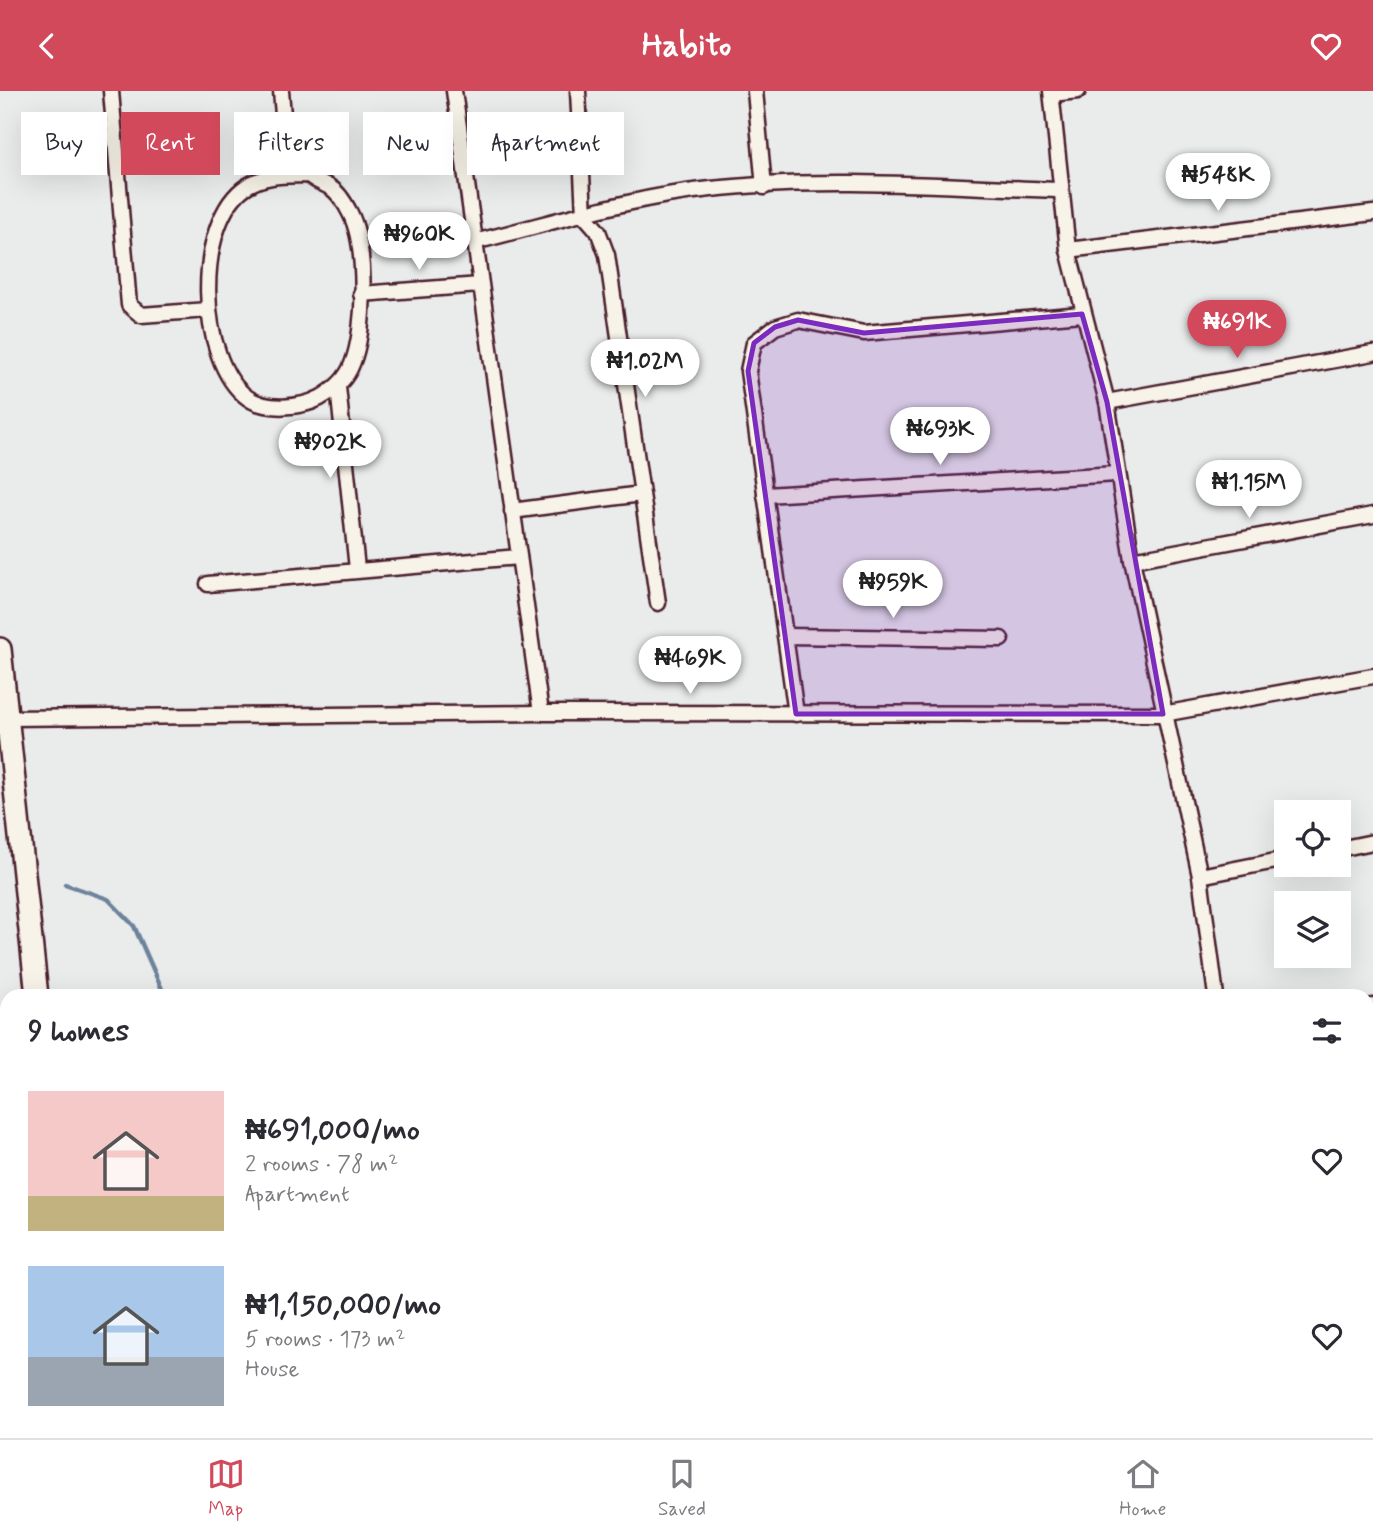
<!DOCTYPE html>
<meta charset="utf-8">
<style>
body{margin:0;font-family:Mynerve,sans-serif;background:#f2f2f3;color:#2b2b33;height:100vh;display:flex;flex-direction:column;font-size:26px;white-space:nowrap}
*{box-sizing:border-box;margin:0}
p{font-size:23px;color:#7c7c81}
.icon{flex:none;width:38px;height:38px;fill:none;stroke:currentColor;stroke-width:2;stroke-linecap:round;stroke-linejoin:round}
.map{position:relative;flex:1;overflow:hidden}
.side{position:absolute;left:0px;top:898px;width:1374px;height:450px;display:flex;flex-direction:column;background:#fff;border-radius:21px 21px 0 0;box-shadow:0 7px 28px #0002}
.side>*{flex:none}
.hud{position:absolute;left:21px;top:21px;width:700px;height:63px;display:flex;gap:14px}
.fabs{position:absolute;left:1274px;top:709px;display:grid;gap:14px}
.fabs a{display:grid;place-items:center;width:77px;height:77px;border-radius:0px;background:#fff;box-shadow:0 7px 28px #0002;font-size:35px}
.price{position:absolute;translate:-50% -60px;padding:0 16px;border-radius:24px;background:#fff;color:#222;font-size:23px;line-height:46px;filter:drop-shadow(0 2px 4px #0008)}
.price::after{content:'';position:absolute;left:50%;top:42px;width:21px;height:16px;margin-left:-10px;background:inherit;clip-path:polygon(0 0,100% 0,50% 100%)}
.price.selected{background:#d1495b;color:#fff}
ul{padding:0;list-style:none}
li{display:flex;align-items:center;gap:21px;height:175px;padding:0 28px}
li span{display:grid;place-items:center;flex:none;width:196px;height:140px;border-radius:0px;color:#555}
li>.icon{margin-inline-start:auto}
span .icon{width:84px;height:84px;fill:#fffc;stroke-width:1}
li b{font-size:30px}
h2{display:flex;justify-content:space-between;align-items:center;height:84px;padding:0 28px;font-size:30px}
.tag{padding:0 24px;border-radius:0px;background:#fff;box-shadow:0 7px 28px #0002;font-size:24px;line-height:63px}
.tag.selected{background:#d1495b;color:#fff}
header{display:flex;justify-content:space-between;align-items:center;height:91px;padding:0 28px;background:#d1495b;color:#fff;font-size:32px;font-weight:700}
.tab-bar{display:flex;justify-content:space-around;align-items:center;height:98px;border-top:2px solid #e1e1e2;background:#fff;font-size:19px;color:#7c7c81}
.tab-bar a{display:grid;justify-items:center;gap:4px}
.tab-bar .selected{color:#d1495b}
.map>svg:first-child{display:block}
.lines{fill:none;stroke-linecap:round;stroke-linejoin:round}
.stream{stroke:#6d839b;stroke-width:4.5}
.street-casing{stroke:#4a1f2b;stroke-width:19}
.primary-casing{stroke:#4a1f2b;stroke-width:26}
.street{stroke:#f7f3e8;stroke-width:14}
.primary{stroke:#f7f3e8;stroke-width:21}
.marked{fill:#7b2cbf;fill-opacity:0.2;stroke:#7b2cbf;stroke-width:5;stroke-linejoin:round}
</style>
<header><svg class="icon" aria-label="back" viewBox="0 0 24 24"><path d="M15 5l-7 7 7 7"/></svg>Habito<svg class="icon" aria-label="heart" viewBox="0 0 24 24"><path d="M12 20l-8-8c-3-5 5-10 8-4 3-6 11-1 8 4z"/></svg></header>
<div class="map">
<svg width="1373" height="1347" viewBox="0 0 1373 1347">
<rect width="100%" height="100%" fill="#eaecec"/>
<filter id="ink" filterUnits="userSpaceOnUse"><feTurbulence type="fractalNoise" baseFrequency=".0143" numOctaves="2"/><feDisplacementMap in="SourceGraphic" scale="14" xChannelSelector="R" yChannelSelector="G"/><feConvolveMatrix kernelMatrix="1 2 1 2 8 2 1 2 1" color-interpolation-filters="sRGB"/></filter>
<g filter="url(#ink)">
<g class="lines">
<g class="stream">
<path d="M 65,793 L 108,808 L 134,835 L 165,905"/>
<path d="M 439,1340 L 443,1347"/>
</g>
<g class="street-casing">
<g id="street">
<path d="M 111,0 L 129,214 L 141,224 L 208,219"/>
<path d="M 454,0 L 541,622"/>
<path d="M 578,0 L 584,124 L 598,140 L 607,164 L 658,512"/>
<path d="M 755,0 L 764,96"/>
<path d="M 1051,0 L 1068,159 L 1107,311 L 1132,469 L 1200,785 L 1216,905"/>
<path d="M 1052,3 L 1078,0"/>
<path d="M 284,36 C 292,50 298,71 308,83 C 313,90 324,92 331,97 C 338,101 346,114 350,122 C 367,155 366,239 352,273 C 346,289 334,299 320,307 C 301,317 266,320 248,307 C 197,271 193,130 247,95 C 266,83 287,85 309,84"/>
<path d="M 269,85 L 284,36 L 281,0"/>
<path d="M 474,151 C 552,132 631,106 711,98 C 825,86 946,95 1061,99"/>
<path d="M 1068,159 L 1373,122"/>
<path d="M 361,203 L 480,194"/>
<path d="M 338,296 L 357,478"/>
<path d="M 1107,311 L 1373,262"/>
<path d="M 765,404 L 1117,383"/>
<path d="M 512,420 L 641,403"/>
<path d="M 1132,469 L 1373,424"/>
<path d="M 208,493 L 519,466"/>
<path d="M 785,545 L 1001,548"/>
<path d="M 796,623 L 748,280 L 754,252 L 775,236 L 798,229 L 864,242 L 1082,223"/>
<path d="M 7,627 L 541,622 L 1163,623 L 1373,585"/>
<path d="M 1339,758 L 1373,751"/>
<path d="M 1200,785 L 1286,768"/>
<path d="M 1367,916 L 1373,915"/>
<path d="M 1367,1093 L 1373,1091"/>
<path d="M 1367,1235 L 1373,1234"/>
<path d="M 660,1340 L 660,1347"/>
<path d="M 896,1340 L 897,1347"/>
<path d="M 1114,1340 L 1115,1347"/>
<path d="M 1302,1340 L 1304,1347"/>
<path d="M 711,1347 L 721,1340"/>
</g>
</g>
<g class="primary-casing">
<g id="primary">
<path d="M 0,558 L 37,905"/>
<path d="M 86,1340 L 87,1347"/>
</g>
</g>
<use href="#street" class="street"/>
<use href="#primary" class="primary"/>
</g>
</g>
<path class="marked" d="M 1082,223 L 1107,311 L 1163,623 L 796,623 L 748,280 L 754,252 L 775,236 L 798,229 L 864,242 Z"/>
</svg>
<div class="fabs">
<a><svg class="icon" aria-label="locate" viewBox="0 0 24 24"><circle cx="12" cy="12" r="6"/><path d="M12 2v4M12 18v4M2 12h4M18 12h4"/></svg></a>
<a><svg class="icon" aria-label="layers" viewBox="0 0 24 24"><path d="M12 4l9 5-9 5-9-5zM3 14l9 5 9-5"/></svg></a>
</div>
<b class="price" style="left:1218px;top:122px">₦548K</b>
<b class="price" style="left:419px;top:181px">₦960K</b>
<b class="price selected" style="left:1237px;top:269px">₦691K</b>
<b class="price" style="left:645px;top:308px">₦1.02M</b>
<b class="price" style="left:940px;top:376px">₦693K</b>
<b class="price" style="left:330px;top:389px">₦902K</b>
<b class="price" style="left:1249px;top:429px">₦1.15M</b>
<b class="price" style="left:893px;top:529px">₦959K</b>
<b class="price" style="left:690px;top:605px">₦469K</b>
<div class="hud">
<a class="tag">Buy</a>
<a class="tag selected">Rent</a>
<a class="tag">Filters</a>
<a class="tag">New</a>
<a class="tag">Apartment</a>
</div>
<section class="side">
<h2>9 homes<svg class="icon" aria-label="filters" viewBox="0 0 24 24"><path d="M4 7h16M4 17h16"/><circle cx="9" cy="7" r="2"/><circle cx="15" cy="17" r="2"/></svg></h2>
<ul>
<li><span style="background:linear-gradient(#f6c9c9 75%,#c2b280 0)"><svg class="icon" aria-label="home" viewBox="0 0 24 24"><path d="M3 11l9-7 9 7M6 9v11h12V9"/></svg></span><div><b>₦691,000/mo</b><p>2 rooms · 78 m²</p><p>Apartment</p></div><svg class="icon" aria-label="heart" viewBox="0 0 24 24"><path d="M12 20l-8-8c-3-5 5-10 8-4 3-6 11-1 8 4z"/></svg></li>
<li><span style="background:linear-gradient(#a9c7e8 65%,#9aa5b1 0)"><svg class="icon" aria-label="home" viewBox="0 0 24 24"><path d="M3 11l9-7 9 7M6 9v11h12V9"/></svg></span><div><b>₦1,150,000/mo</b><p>5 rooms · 173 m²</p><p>House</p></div><svg class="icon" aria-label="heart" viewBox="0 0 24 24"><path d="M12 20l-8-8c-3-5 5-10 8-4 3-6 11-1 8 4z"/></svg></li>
</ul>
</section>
</div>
<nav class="tab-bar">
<a class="selected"><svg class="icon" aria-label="map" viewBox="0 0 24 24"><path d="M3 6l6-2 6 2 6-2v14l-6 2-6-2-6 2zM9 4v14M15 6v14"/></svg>Map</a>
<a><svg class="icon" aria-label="saved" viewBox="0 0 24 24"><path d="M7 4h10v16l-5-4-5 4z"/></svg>Saved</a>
<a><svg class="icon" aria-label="home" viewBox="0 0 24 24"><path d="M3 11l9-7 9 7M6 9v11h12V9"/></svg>Home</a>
</nav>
